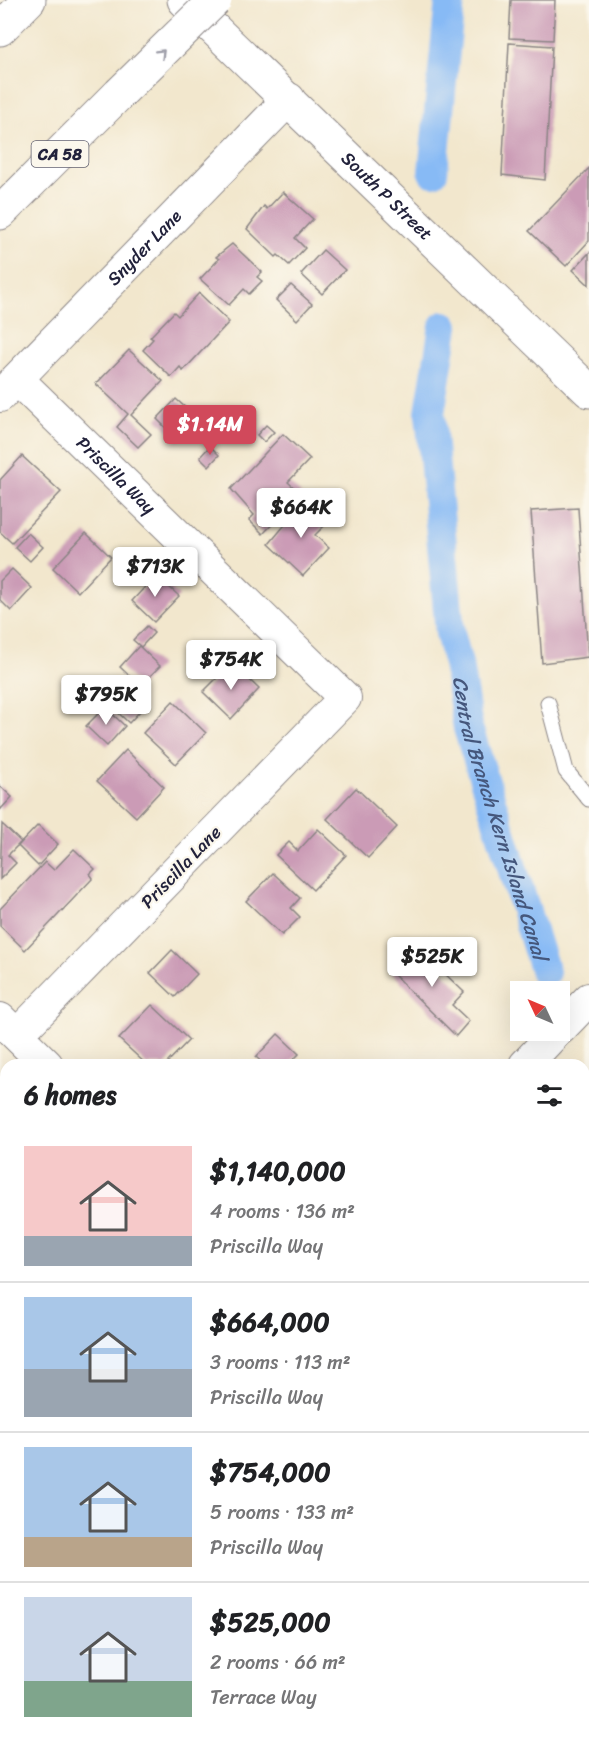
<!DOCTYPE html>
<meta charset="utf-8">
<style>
body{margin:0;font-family:Sriracha,sans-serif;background:#f2f2f2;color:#202124;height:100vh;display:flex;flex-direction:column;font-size:22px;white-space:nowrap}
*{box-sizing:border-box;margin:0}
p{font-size:20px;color:#757577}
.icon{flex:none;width:33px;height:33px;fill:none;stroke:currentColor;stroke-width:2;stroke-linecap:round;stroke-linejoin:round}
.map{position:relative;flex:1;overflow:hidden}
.drawer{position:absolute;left:0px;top:1059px;width:590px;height:684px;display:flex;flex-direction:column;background:#fff;border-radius:18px 18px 0 0;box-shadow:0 6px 24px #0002}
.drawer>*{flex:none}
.needle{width:39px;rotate:314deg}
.tools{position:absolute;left:510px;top:981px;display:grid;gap:12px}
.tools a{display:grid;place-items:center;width:60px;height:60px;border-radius:0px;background:#fff;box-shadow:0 6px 24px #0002;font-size:30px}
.price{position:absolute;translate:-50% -51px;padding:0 14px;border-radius:6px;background:#fff;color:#222;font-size:20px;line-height:39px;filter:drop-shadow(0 2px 3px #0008)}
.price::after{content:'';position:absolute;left:50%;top:36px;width:18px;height:14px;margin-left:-9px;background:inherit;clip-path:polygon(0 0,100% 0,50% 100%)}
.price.active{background:#d1495b;color:#fff}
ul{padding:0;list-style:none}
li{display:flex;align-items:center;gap:18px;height:150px;padding:0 24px}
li+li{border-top:2px solid #e0e0e0}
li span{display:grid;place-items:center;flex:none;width:168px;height:120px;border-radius:0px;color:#555}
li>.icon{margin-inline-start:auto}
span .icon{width:72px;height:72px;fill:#fffc;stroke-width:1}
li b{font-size:26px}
h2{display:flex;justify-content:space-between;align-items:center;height:72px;padding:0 24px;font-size:26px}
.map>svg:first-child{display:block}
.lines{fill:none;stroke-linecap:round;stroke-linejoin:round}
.canal{stroke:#87baf5;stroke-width:30}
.building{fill:#cb9bb6}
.lane-casing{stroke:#8a8484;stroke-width:17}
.street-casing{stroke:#8a8484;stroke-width:34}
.secondary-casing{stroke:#8a8484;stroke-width:35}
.highway-casing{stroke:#8a8484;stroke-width:35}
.lane{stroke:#fff;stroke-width:15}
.street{stroke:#fff;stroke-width:32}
.secondary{stroke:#fff;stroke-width:33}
.highway{stroke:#fff;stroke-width:33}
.highway-bridge-casing{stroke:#8a8484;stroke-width:35;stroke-linecap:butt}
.highway-bridge{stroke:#fff;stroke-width:33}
.oneway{stroke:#9c9ca7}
.labels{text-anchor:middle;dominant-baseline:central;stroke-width:4.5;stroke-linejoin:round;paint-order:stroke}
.shield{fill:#fbf7ec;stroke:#636270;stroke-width:1.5}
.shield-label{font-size:16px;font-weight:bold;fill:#22223b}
.street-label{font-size:18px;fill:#22223b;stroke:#fbf7ec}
.water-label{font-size:20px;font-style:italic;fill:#45577c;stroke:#fbf7ec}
</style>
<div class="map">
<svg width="589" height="1743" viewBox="0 0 589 1743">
<rect width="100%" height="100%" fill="#fbf7ec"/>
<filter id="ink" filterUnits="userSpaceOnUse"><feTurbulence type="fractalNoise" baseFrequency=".0167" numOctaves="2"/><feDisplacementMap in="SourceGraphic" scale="12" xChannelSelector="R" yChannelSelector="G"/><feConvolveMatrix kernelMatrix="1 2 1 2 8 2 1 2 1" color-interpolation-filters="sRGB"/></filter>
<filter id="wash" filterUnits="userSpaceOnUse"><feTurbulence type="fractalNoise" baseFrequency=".008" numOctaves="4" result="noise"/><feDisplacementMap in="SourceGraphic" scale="24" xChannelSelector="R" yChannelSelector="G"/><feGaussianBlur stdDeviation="1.35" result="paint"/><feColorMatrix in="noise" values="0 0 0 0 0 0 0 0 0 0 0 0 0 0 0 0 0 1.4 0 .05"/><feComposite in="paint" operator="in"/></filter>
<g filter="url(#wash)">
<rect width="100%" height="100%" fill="#f2e7cd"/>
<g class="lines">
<g class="canal">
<path d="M 433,172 L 450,0"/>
<path id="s1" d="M 444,326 L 430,413 L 450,633 L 458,664 L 468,728 L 545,972"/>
</g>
</g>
<g id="blocks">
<g class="building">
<path d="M 511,0 L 555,0 L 553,40 L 509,38 Z"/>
<path d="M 509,43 L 552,46 L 545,180 L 502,175 Z"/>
<path d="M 589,168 L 589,241 L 566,266 L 529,231 Z"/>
<path d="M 283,192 L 313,219 L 295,238 L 305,248 L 289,265 L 278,255 L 276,257 L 247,229 L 264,206 L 267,209 Z"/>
<path d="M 232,244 L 262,272 L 257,277 L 262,281 L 249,294 L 244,289 L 229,305 L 200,279 L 219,259 L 216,257 Z"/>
<path d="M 323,250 L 345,270 L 322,294 L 301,274 Z"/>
<path d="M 589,253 L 589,285 L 573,270 Z"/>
<path d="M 291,285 L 312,304 L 297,320 L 276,300 Z"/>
<path d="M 199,293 L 229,322 L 183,371 L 180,367 L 171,377 L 143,350 L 153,339 L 150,337 L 174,312 L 178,316 Z"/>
<path d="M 129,350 L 163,381 L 131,415 L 151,434 L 138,447 L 117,427 L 128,414 L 96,384 Z"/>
<path d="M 176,399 L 199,420 L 179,441 L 157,419 Z"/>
<path d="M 266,425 L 274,432 L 264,442 L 257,435 Z"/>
<path d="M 283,434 L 310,459 L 288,482 L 301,494 L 263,534 L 249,520 L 254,515 L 231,489 Z"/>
<path d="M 210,446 L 219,455 L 209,466 L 200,457 Z"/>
<path d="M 22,456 L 61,492 L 12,543 L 0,532 L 0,480 Z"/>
<path d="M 305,501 L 328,522 L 315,535 L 329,548 L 303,576 L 269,544 Z"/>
<path d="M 578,508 L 588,657 L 542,663 L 531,511 Z"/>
<path d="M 28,533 L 43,547 L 30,561 L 15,547 Z"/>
<path d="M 86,533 L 111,557 L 78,592 L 53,568 Z"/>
<path d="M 12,569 L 32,588 L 11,611 L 0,600 L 0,581 Z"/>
<path d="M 156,575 L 179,596 L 154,622 L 132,601 Z"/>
<path d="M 147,626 L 154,633 L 141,647 L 133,640 Z"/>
<path d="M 139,646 L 160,666 L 140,686 L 120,667 Z"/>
<path d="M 232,663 L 259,689 L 231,719 L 203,692 Z"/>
<path d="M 122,692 L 141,710 L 129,723 L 110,705 Z"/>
<path d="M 173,701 L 206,733 L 176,764 L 143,733 Z"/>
<path d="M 105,707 L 125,726 L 107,746 L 86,726 Z"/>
<path d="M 126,750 L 164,787 L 136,817 L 97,781 Z"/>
<path d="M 0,786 L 12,797 L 0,810 Z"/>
<path d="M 356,788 L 397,827 L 368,858 L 327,819 Z"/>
<path d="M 2,824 L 21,842 L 8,855 L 16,863 L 0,879 Z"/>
<path d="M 38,825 L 58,844 L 38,866 L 18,846 Z"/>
<path d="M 318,829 L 346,855 L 313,890 L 276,855 L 289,842 L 298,851 Z"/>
<path d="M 74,849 L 95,869 L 90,874 L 93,878 L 25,950 L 0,926 L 0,909 L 45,862 L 54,870 Z"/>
<path d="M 273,873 L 300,898 L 291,908 L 300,917 L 282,935 L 246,901 Z"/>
<path d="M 416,946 L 464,992 L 452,1005 L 469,1021 L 456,1036 L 391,972 Z"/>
<path d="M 172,950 L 197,974 L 175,997 L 150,973 Z"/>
<path d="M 152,1005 L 189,1040 L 165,1065 L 147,1065 L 119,1039 Z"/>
<path d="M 278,1034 L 299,1054 L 288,1065 L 265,1065 L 256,1057 Z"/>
<path d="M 0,1104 L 6,1109 L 6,1199 L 1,1205 L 0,1170 L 6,1164 L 0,1159 Z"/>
<path d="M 0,1258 L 6,1264 L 6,1303 L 0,1297 Z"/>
<path d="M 6,1722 L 6,1737 L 40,1737 L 35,1743 L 0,1743 L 0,1723 L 3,1725 Z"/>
</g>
</g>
</g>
<g filter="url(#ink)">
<use href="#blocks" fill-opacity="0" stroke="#8a8484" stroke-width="1.5"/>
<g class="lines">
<g class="lane-casing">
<path id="lane" d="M 548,703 L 566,771 L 589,799"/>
</g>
<g class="street-casing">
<g id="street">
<path id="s2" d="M 17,379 L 345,698 L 17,1035"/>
<path id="s3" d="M 0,396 L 289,99"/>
<path d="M 0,1019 L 47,1065"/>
<path d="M 560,1029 L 589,999"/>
<path d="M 525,1065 L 558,1030"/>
<path d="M 0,1609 L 6,1603"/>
</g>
</g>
<g class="secondary-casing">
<g id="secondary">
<path id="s4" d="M 184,0 L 589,391"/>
</g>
</g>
<g class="highway-casing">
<g id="highway">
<path d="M 0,29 L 29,0"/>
<path d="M 0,213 L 119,94"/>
</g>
</g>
<use href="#lane" class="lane"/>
<use href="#street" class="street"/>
<use href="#secondary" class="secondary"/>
<use href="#highway" class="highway"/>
<g class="highway-bridge-casing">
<path id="highway-bridge" d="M 119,94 L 215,0"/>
</g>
<use href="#highway-bridge" class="highway-bridge"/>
</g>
<defs><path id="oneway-chevron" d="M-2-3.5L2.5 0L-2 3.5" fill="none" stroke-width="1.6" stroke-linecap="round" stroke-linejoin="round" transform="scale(1.5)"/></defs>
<use class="oneway" href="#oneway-chevron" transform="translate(161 53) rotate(-45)"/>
</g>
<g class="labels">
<rect class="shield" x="31.5" y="141" width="57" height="26" rx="4.5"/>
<g class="shield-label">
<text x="60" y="154">CA 58</text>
</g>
<g class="street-label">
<text stroke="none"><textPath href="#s4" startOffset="282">South P Street</textPath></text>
<text stroke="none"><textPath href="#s3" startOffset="207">Snyder Lane</textPath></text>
<text stroke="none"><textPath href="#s2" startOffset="138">Priscilla Way</textPath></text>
<text transform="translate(181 867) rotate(-46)">Priscilla Lane</text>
</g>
<g class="water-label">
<text stroke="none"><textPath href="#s1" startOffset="501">Central Branch Kern Island Canal</textPath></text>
</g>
</g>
</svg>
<div class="tools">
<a><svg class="needle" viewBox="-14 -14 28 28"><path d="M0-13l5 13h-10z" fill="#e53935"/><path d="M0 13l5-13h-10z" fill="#757577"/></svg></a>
</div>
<b class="price active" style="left:210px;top:456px">$1.14M</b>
<b class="price" style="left:301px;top:539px">$664K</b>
<b class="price" style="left:155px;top:598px">$713K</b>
<b class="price" style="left:231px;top:691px">$754K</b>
<b class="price" style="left:106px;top:726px">$795K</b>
<b class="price" style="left:432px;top:988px">$525K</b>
<section class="drawer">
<h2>6 homes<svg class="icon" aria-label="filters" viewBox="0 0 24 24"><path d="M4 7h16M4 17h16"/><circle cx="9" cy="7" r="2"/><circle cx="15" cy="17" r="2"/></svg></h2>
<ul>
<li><span style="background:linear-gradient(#f6c9c9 75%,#9aa5b1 0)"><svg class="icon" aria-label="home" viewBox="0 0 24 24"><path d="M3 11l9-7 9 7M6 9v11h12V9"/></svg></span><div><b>$1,140,000</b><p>4 rooms · 136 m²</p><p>Priscilla Way</p></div></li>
<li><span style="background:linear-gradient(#a9c7e8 60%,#9aa5b1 0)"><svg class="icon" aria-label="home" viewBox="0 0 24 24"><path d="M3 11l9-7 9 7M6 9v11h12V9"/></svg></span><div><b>$664,000</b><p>3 rooms · 113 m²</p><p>Priscilla Way</p></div></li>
<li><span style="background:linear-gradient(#a9c7e8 75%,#b9a48a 0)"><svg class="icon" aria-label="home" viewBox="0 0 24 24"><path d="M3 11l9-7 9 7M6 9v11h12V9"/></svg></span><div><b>$754,000</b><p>5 rooms · 133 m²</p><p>Priscilla Way</p></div></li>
<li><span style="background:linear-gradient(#c9d6e8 70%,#7fa58c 0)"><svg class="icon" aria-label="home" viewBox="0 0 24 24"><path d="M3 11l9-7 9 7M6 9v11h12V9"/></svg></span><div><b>$525,000</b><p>2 rooms · 66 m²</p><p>Terrace Way</p></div></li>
</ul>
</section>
</div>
